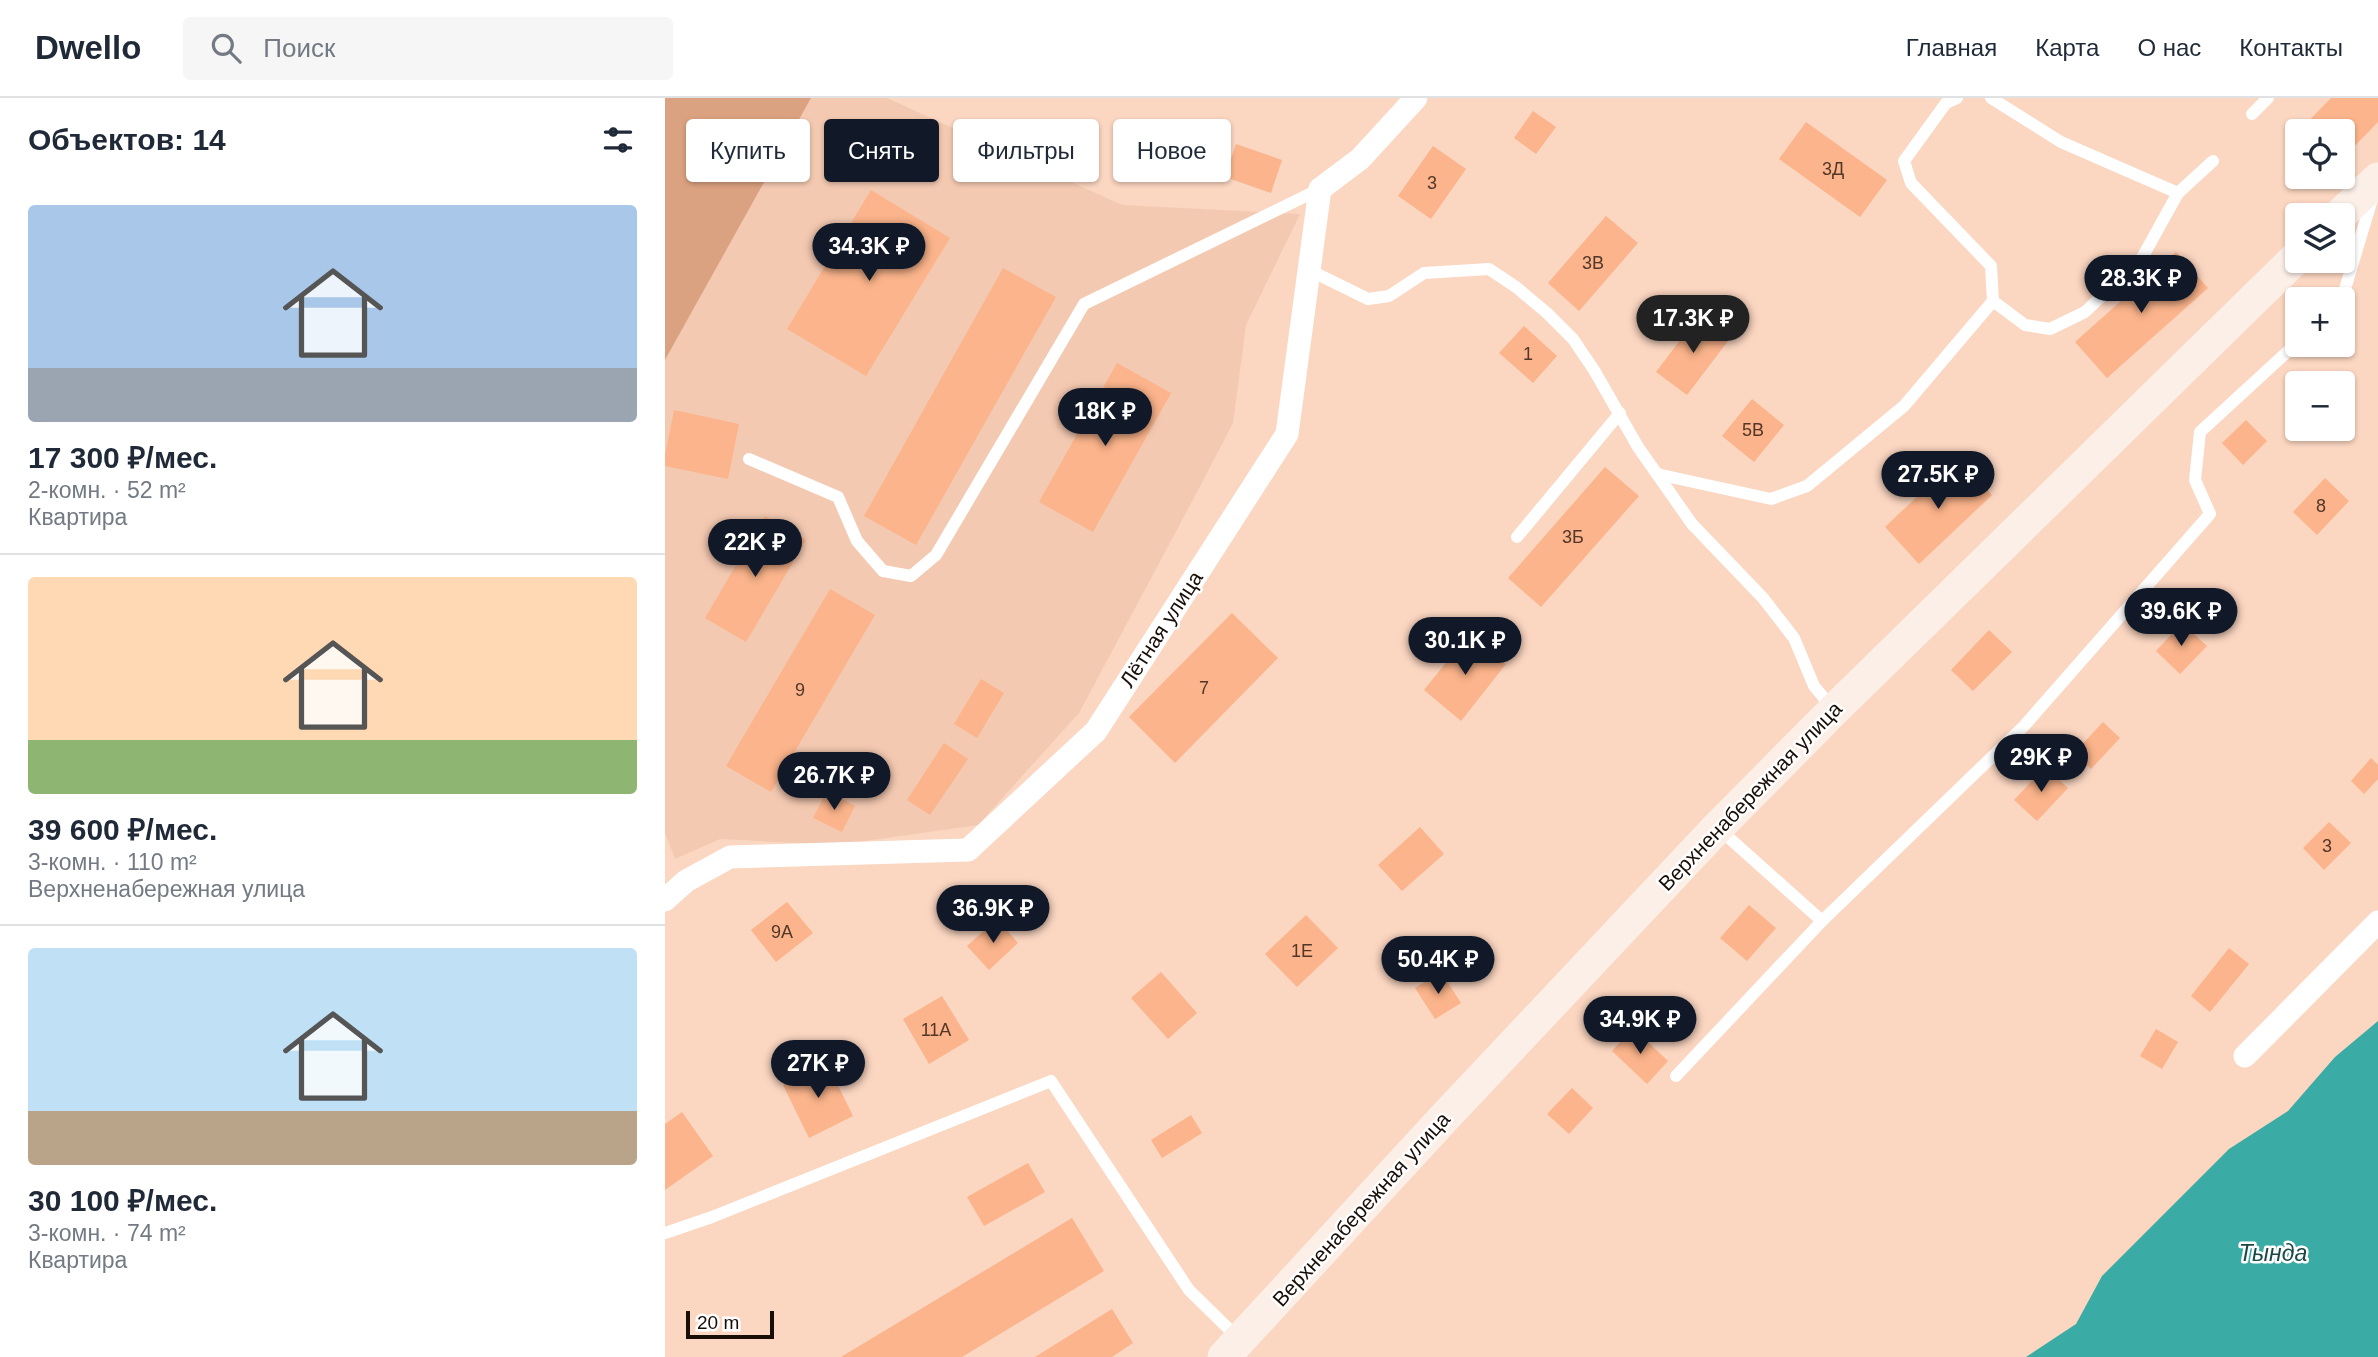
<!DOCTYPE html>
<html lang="ru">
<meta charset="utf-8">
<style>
body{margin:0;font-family:Helvetica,sans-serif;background:#f6f6f7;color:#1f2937;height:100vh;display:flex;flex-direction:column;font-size:26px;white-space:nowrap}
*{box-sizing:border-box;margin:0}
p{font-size:23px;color:#747a83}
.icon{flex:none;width:38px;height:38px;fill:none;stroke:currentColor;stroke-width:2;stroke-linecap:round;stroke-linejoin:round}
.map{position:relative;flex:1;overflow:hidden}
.side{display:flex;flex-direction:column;background:#fff;width:665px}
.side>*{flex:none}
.hud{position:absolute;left:21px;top:21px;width:665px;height:63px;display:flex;gap:14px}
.controls{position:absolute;left:1620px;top:21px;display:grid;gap:14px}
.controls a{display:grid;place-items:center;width:70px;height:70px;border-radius:7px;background:#fff;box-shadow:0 2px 5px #0004;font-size:35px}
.scale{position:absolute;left:21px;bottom:18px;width:88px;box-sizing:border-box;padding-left:7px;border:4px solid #190d07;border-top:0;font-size:19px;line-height:24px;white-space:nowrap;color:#190d07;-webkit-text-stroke:5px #fff;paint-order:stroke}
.price{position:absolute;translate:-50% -60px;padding:0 16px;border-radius:24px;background:#111827;color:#fff;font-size:23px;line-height:46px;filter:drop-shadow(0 2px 4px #0008)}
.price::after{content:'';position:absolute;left:50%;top:42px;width:21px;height:16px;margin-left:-10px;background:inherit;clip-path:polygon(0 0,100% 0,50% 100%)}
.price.active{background:#222;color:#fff}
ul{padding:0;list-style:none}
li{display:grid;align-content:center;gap:14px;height:371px;padding:0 28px}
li+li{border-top:2px solid #e0e1e3}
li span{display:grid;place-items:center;height:217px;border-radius:7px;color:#555}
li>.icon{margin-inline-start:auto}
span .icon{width:126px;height:126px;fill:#fffc;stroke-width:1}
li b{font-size:30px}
h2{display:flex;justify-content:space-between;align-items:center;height:84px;padding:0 28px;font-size:30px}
.tag{padding:0 24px;border-radius:7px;background:#fff;box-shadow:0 2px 5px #0004;font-size:24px;line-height:63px}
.tag.active{background:#111827;color:#fff}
header{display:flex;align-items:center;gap:42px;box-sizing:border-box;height:98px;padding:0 35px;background:#fff;border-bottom:2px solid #e0e1e3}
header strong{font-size:33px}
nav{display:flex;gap:38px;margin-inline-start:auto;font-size:24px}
.search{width:490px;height:63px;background:#f6f6f7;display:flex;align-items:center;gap:18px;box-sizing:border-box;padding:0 24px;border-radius:7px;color:#747a83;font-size:26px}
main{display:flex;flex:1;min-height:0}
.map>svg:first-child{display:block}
.built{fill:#f4c9b1}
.green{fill:#dba281}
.water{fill:#3baba6}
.building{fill:#fbb48b}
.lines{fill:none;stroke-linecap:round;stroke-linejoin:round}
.lane{stroke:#fff;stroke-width:12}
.street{stroke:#fff;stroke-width:23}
.secondary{stroke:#fcefe8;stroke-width:33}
.labels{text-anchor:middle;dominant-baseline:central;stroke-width:5;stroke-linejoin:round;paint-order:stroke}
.number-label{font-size:18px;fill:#523728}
.street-label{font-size:21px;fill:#190d07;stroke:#fff}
.water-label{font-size:23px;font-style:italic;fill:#184946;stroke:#fff}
</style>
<header>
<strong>Dwello</strong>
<div class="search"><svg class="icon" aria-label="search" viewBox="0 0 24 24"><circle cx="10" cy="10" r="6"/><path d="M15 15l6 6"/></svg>Поиск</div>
<nav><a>Главная</a><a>Карта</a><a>О нас</a><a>Контакты</a></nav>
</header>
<main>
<section class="side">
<h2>Объектов: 14<svg class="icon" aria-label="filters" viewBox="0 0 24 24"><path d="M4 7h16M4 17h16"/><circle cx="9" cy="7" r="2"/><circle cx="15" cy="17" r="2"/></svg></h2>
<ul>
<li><span style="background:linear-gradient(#a9c7e8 75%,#9aa5b1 0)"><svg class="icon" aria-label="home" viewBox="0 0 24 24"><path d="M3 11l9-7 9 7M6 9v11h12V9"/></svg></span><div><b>17 300 ₽/мес.</b><p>2-комн. · 52 m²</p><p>Квартира</p></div></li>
<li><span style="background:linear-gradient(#ffd9b3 75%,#8fb573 0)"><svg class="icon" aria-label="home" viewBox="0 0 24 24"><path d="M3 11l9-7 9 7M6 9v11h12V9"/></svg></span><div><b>39 600 ₽/мес.</b><p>3-комн. · 110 m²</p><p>Верхненабережная улица</p></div></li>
<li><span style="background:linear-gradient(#bfe0f5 75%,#b9a48a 0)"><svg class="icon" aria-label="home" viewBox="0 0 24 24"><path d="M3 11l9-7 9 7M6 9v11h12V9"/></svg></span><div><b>30 100 ₽/мес.</b><p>3-комн. · 74 m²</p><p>Квартира</p></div></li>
</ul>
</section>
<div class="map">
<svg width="1713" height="1259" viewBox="0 0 1713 1259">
<rect width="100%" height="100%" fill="#fbd6c1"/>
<path class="built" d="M 146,0 L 222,0 L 457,107 L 635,116 L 581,227 L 568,325 L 532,394 L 414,615 L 313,727 L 172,747 L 55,741 L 10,761 L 0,735 L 0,262 Z"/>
<path class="green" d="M 0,0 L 146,0 L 0,262 Z"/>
<path class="water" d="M 1713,923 L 1713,1259 L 1361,1259 L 1411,1226 L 1437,1178 L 1564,1051 L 1623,1013 L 1670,959 Z"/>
<g class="building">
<path d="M 1666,0 L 1713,0 L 1713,24 L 1678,60 L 1678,33 L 1634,33 Z"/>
<path d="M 868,13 L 891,29 L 871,56 L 849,40 Z"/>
<path d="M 1141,24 L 1222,82 L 1195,119 L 1114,61 Z"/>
<path d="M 571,46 L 617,62 L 606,95 L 560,79 Z"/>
<path d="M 768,48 L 801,71 L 766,121 L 733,98 Z"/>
<path d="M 206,92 L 285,140 L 201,278 L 122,231 Z"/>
<path d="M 941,118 L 973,145 L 914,213 L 883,185 Z"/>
<path d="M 1511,154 L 1543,190 L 1442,280 L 1410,244 Z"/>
<path d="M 338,170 L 391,199 L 251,447 L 199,418 Z"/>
<path d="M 1035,216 L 1066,239 L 1022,297 L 991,274 Z"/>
<path d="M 859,228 L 892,258 L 868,285 L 834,255 Z"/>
<path d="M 452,265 L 506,295 L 428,434 L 374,404 Z"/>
<path d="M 1087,301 L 1119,327 L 1089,364 L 1057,338 Z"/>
<path d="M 9,312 L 74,326 L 63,381 L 0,368 L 0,357 Z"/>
<path d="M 1581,322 L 1602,343 L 1578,367 L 1557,345 Z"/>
<path d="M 1292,361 L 1327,397 L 1254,466 L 1220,429 Z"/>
<path d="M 940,369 L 974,398 L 876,509 L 843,480 Z"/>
<path d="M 1660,380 L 1684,403 L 1652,437 L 1628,414 Z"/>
<path d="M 100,418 L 141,442 L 81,544 L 40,520 Z"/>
<path d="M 165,491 L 210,517 L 106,694 L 61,668 Z"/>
<path d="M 567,515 L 613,560 L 510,665 L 464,619 Z"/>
<path d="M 1517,525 L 1542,548 L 1515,576 L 1491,553 Z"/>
<path d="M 1324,532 L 1347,554 L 1308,593 L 1286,572 Z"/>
<path d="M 804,536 L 841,566 L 796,623 L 759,592 Z"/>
<path d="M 316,581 L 339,595 L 312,640 L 289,626 Z"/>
<path d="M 1438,624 L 1455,640 L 1426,671 L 1409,655 Z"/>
<path d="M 279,645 L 303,661 L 265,717 L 242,702 Z"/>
<path d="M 1706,660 L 1713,667 L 1713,681 L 1699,696 L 1686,683 Z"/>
<path d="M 1380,669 L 1403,690 L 1372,723 L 1349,702 Z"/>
<path d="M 162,693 L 190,708 L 177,734 L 148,720 Z"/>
<path d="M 1664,724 L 1686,745 L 1659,772 L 1638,750 Z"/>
<path d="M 755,729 L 779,756 L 737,793 L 713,767 Z"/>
<path d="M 122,804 L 148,835 L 111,864 L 86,832 Z"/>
<path d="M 1084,807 L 1111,830 L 1082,863 L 1055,840 Z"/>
<path d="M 641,817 L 673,850 L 632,889 L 600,856 Z"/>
<path d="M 332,821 L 353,845 L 324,872 L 302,848 Z"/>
<path d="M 1564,850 L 1584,866 L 1545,914 L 1526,898 Z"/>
<path d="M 496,874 L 532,915 L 503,941 L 466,900 Z"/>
<path d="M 776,874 L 796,905 L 770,921 L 750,890 Z"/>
<path d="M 277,898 L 304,942 L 264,966 L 238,921 Z"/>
<path d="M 968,930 L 1003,963 L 982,986 L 947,953 Z"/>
<path d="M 1491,931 L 1513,944 L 1497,971 L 1475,958 Z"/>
<path d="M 162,965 L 188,1018 L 144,1040 L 118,987 Z"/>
<path d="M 907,990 L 928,1010 L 904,1036 L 882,1016 Z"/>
<path d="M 17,1014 L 48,1058 L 0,1092 L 0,1026 Z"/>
<path d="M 526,1017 L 537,1035 L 497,1060 L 486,1042 Z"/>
<path d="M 363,1065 L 380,1094 L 319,1128 L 302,1099 Z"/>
<path d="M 407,1120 L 439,1173 L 297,1259 L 176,1259 Z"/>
<path d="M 447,1211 L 468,1245 L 447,1259 L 370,1259 Z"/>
</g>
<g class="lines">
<g class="lane">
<path d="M 1326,0 L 1396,44 L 1513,95"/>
<path d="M 1587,16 L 1603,0"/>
<path d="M 644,172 L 703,201 L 724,198 L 759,175 L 824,171 L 851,189 L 882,215 L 908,241 L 929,272 L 973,349 L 1027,426 L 1098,500 L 1129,540 L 1149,588 L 1169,612"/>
<path d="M 1677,201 L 1708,98"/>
<path d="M 1328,203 L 1360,227 L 1385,231 L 1420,214 L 1477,160 L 1513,95 L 1548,63"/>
<path d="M 84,361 L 173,399 L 192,443 L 218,473 L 246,478 L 271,457 L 419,206 L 655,91"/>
<path d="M 992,376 L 1106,401 L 1142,388 L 1239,308 L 1328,203 L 1326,168 L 1246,85 L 1239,63 L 1281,5 L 1292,0"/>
<path d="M 852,439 L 955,315"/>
<path d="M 1157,823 L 1359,628 L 1545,416 L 1530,382 L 1535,334 L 1633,244"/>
<path d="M 1011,978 L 1157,823 L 1053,730"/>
<path d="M 0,1135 L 47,1119 L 386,983 L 524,1192 L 573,1240"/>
</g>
<g class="street">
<path d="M 0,802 L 21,783 L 65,759 L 303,752 L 431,633 L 622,336 L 655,91 L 695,61 L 751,0"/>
<path d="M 1580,958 L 1713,824"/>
</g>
<g class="secondary">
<path d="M 1675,117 L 1713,81"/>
<path d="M 559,1259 L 779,1020 L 1052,730 L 1169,612 L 1633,158"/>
</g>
</g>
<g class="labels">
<g class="number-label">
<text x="1168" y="71">3Д</text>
<text x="767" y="85">3</text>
<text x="928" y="165">3В</text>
<text x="863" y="256">1</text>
<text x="1088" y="332">5В</text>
<text x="1656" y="408">8</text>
<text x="908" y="439">3Б</text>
<text x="539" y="590">7</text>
<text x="135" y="592">9</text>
<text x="1662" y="748">3</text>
<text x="117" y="834">9А</text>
<text x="637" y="853">1Е</text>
<text x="271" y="932">11А</text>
</g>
<g class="street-label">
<text transform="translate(496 531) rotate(-57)">Лётная улица</text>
<text transform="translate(1085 698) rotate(-46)">Верхненабережная улица</text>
<text transform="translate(696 1111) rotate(-48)">Верхненабережная улица</text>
</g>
<g class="water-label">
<text x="1608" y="1155">Тында</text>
</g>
</g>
</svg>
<div class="controls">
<a><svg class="icon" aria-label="locate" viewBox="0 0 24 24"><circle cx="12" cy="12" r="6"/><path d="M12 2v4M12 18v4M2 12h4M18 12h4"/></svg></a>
<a><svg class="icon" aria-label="layers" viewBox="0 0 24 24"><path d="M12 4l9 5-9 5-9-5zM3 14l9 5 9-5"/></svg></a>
<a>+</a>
<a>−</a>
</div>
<div class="scale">20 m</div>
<b class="price" style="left:204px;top:185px">34.3K ₽</b>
<b class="price" style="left:1476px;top:217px">28.3K ₽</b>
<b class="price active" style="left:1028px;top:257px">17.3K ₽</b>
<b class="price" style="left:440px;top:350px">18K ₽</b>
<b class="price" style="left:1273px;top:413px">27.5K ₽</b>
<b class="price" style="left:90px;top:481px">22K ₽</b>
<b class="price" style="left:1516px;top:550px">39.6K ₽</b>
<b class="price" style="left:800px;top:579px">30.1K ₽</b>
<b class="price" style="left:1376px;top:696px">29K ₽</b>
<b class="price" style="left:169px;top:714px">26.7K ₽</b>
<b class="price" style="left:328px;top:847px">36.9K ₽</b>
<b class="price" style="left:773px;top:898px">50.4K ₽</b>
<b class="price" style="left:975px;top:958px">34.9K ₽</b>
<b class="price" style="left:153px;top:1002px">27K ₽</b>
<div class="hud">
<a class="tag">Купить</a>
<a class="tag active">Снять</a>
<a class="tag">Фильтры</a>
<a class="tag">Новое</a>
</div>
</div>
</main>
